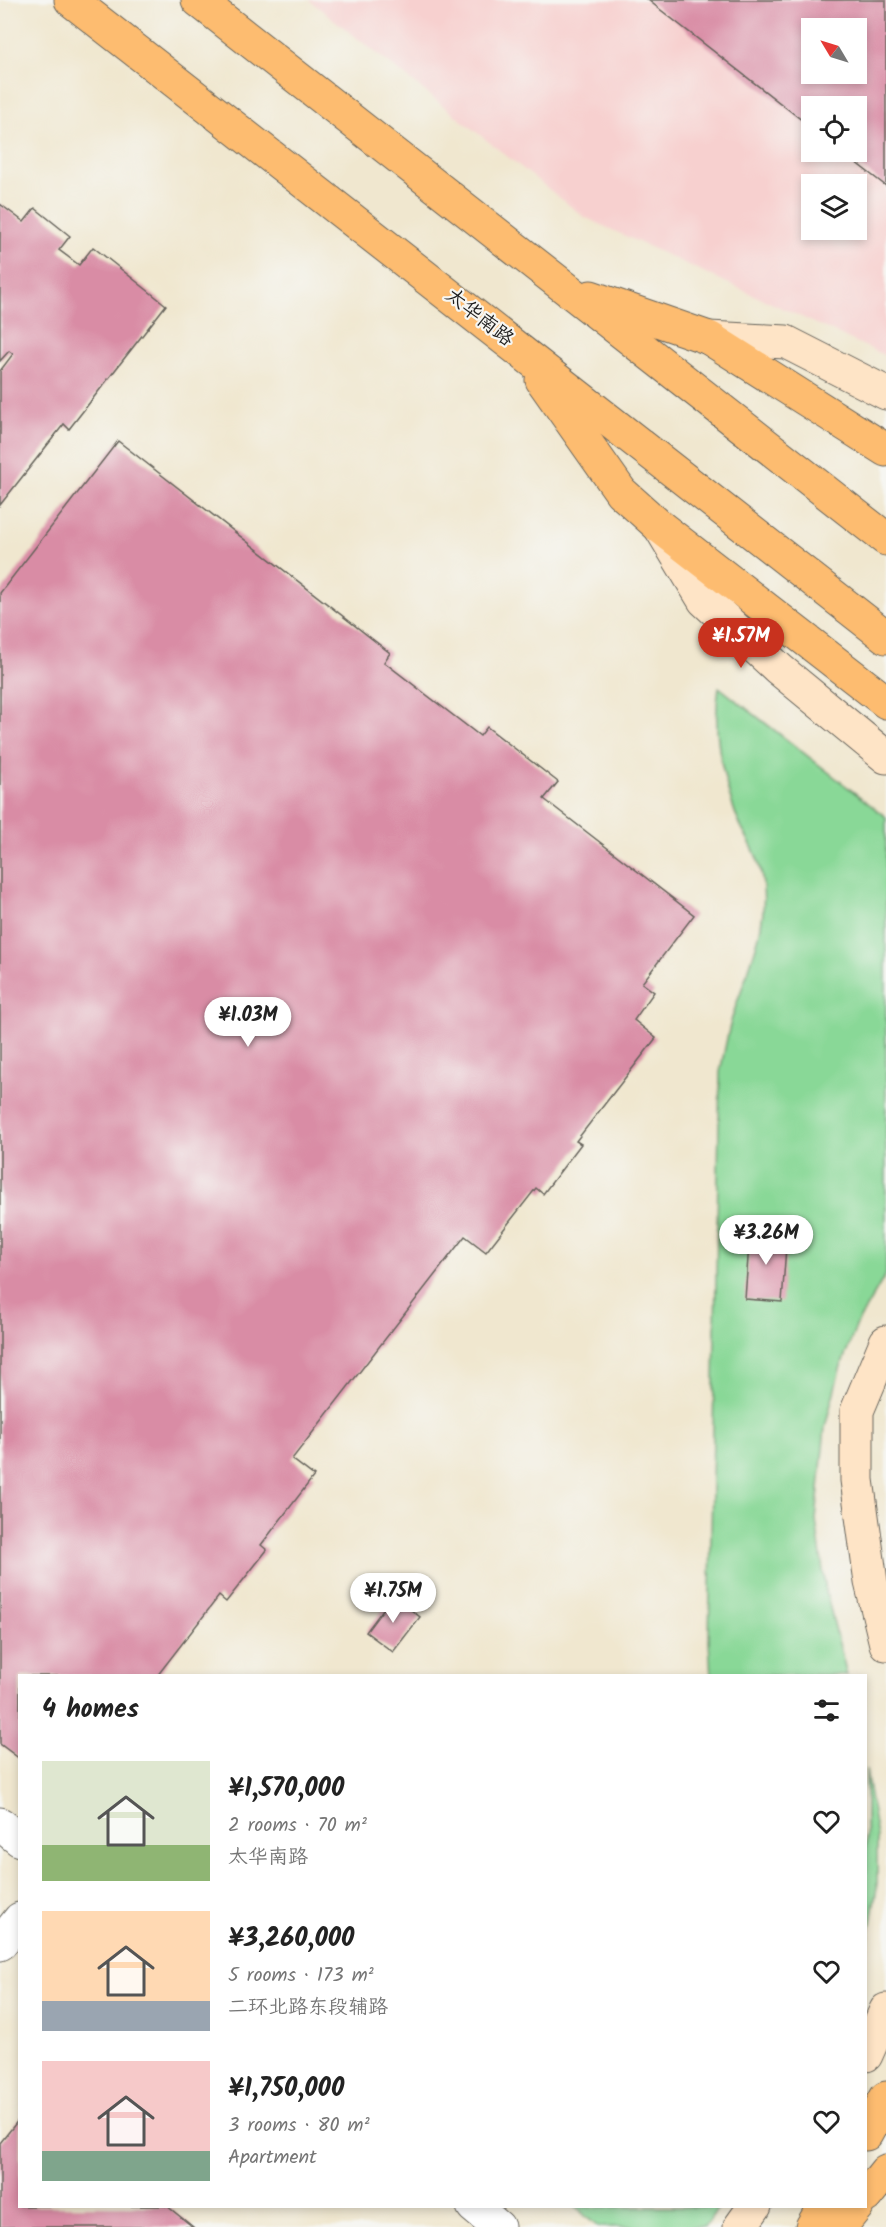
<!DOCTYPE html>
<meta charset="utf-8">
<style>
body{margin:0;font-family:Kalam,"LXGW WenKai TC",sans-serif;background:#f6f6f6;color:#222;height:100vh;display:flex;flex-direction:column;font-size:22px;white-space:nowrap}
*{box-sizing:border-box;margin:0}
p{font-size:20px;color:#767676}
.icon{flex:none;width:33px;height:33px;fill:none;stroke:currentColor;stroke-width:2;stroke-linecap:round;stroke-linejoin:round}
.map{position:relative;flex:1;overflow:hidden}
.sheet{position:absolute;left:18px;top:1674px;width:849px;height:534px;display:flex;flex-direction:column;background:#fff;border-radius:0px;box-shadow:0 3px 9px #0003}
.sheet>*{flex:none}
.needle{width:39px;rotate:308deg}
.fabs{position:absolute;left:801px;top:18px;display:grid;gap:12px}
.fabs a{display:grid;place-items:center;width:66px;height:66px;border-radius:0px;background:#fff;box-shadow:0 3px 9px #0003;font-size:30px}
.price{position:absolute;translate:-50% -51px;padding:0 14px;border-radius:21px;background:#fff;color:#222;font-size:20px;line-height:39px;filter:drop-shadow(0 2px 3px #0008)}
.price::after{content:'';position:absolute;left:50%;top:36px;width:18px;height:14px;margin-left:-9px;background:inherit;clip-path:polygon(0 0,100% 0,50% 100%)}
.price.on{background:#c8321e;color:#fff}
ul{padding:0;list-style:none}
li{display:flex;align-items:center;gap:18px;height:150px;padding:0 24px}
li span{display:grid;place-items:center;flex:none;width:168px;height:120px;border-radius:0px;color:#555}
li>.icon{margin-inline-start:auto}
span .icon{width:72px;height:72px;fill:#fffc;stroke-width:1}
li b{font-size:26px}
h2{display:flex;justify-content:space-between;align-items:center;height:72px;padding:0 24px;font-size:26px}
.map>svg:first-child{display:block}
.built{fill:#f7d0cf;fill-rule:evenodd}
.green{fill:#89d897;stroke:#527a5a;stroke-width:1.5}
.building{fill:#d98ca5;fill-rule:evenodd}
.lines{fill:none;stroke-linecap:round;stroke-linejoin:round}
.tertiary-casing{stroke:#66635b;stroke-width:35}
.secondary-casing{stroke:#66635b;stroke-width:35}
.primary-casing{stroke:#66635b;stroke-width:35}
.trunk-casing{stroke:#66635b;stroke-width:35}
.tertiary{stroke:#fff;stroke-width:33}
.secondary{stroke:#fee4c6;stroke-width:33}
.primary{stroke:#fdbc70;stroke-width:33}
.trunk{stroke:#fdbc70;stroke-width:33}
.labels{text-anchor:middle;dominant-baseline:central;stroke-width:4.5;stroke-linejoin:round;paint-order:stroke}
.street-label{font-size:20px;fill:#1c1c1c;stroke:#f6f6f2}
</style>
<div class="map">
<svg width="886" height="2227" viewBox="0 0 886 2227">
<rect width="100%" height="100%" fill="#f6f6f2"/>
<filter id="ink" filterUnits="userSpaceOnUse"><feTurbulence type="fractalNoise" baseFrequency=".0167" numOctaves="2"/><feDisplacementMap in="SourceGraphic" scale="12" xChannelSelector="R" yChannelSelector="G"/><feConvolveMatrix kernelMatrix="1 2 1 2 8 2 1 2 1" color-interpolation-filters="sRGB"/></filter>
<filter id="wash" filterUnits="userSpaceOnUse"><feTurbulence type="fractalNoise" baseFrequency=".008" numOctaves="4" result="noise"/><feDisplacementMap in="SourceGraphic" scale="24" xChannelSelector="R" yChannelSelector="G"/><feGaussianBlur stdDeviation="1.35" result="paint"/><feColorMatrix in="noise" values="0 0 0 0 0 0 0 0 0 0 0 0 0 0 0 0 0 1.4 0 .05"/><feComposite in="paint" operator="in"/></filter>
<g filter="url(#wash)">
<rect width="100%" height="100%" fill="#f0e7cf"/>
<path class="built" d="M 309,0 L 886,0 L 886,356 L 584,217 ZM 812,28 L 856,28 L 856,74 L 812,74 ZM 812,106 L 856,106 L 856,152 L 812,152 ZM 812,184 L 856,184 L 856,230 L 812,230 Z"/>
<g class="green">
<path d="M 719,687 L 886,817 L 886,1274 L 857,1324 L 840,1369 L 825,1427 L 816,1520 L 826,1592 L 847,1675 L 711,1676 L 709,1641 L 720,1072 C 724,1054 727,1035 732,1018 C 747,968 772,925 761,872 C 757,851 745,836 737,818 C 722,777 712,730 719,687 Z"/>
<path d="M 866,1770 L 877,1837 L 877,1887 L 866,1951 Z"/>
<path d="M 575,2207 L 719,2207 L 704,2227 L 598,2227 Z"/>
</g>
<g id="blocks">
<g class="building">
<path d="M 648,0 L 886,0 L 886,186 L 842,152 L 856,152 L 856,106 L 812,106 L 812,128 ZM 812,28 L 856,28 L 856,74 L 812,74 Z"/>
<path d="M 0,204 L 24,222 L 35,208 L 70,236 L 59,250 L 79,265 L 93,247 L 166,305 L 69,429 L 64,424 L 0,505 L 0,371 L 13,354 L 9,351 L 0,361 Z"/>
<path d="M 118,441 L 390,653 L 384,662 L 480,736 L 487,727 L 558,782 L 544,799 L 694,915 L 642,983 L 654,992 L 634,1020 L 656,1038 L 576,1141 L 581,1144 L 543,1194 L 536,1188 L 486,1252 L 465,1236 L 292,1459 L 314,1476 L 261,1545 L 267,1550 L 226,1602 L 219,1596 L 157,1676 L 20,1676 L 20,1759 L 0,1744 L 0,593 Z"/>
<path d="M 750,1230 L 787,1233 L 782,1302 L 745,1299 Z"/>
<path d="M 393,1596 L 420,1617 L 393,1652 L 366,1632 Z"/>
<path d="M 20,2118 L 20,2206 L 167,2206 L 193,2227 L 0,2227 L 0,2143 Z"/>
</g>
</g>
</g>
<g filter="url(#ink)">
<use href="#blocks" fill-opacity="0" stroke="#66635b" stroke-width="1.5"/>
<g class="lines">
<g class="tertiary-casing">
<g id="tertiary">
<path d="M 0,1824 L 20,1840"/>
<path d="M 0,1944 L 20,1919"/>
<path d="M 473,2206 L 498,2227"/>
</g>
</g>
<g class="secondary-casing">
<g id="secondary">
<path d="M 709,338 L 786,342 L 886,393"/>
<path d="M 660,527 L 704,600 L 779,669 L 886,757"/>
<path d="M 886,1342 L 857,1411 L 857,1480 L 871,1582 L 886,1644"/>
<path d="M 866,2055 L 886,2010"/>
<path d="M 740,2227 L 755,2206"/>
</g>
</g>
<g class="primary-casing">
<g id="primary">
<path d="M 71,0 L 886,637"/>
<path d="M 198,0 L 886,539"/>
<path d="M 591,297 L 709,338 L 886,450"/>
<path d="M 542,380 L 621,492 L 659,526 L 886,702"/>
</g>
</g>
<g class="trunk-casing">
<g id="trunk">
<path d="M 866,2134 L 886,2098"/>
<path d="M 866,2196 L 886,2171"/>
<path d="M 812,2227 L 824,2206"/>
<path d="M 840,2227 L 857,2206"/>
</g>
</g>
<use href="#tertiary" class="tertiary"/>
<use href="#secondary" class="secondary"/>
<use href="#primary" class="primary"/>
<use href="#trunk" class="trunk"/>
</g>
</g>
<g class="labels">
<g class="street-label">
<text transform="translate(479 318) rotate(38)">太华南路</text>
</g>
</g>
</svg>
<div class="fabs">
<a><svg class="needle" viewBox="-14 -14 28 28"><path d="M0-13l5 13h-10z" fill="#e53935"/><path d="M0 13l5-13h-10z" fill="#767676"/></svg></a>
<a><svg class="icon" aria-label="locate" viewBox="0 0 24 24"><circle cx="12" cy="12" r="6"/><path d="M12 2v4M12 18v4M2 12h4M18 12h4"/></svg></a>
<a><svg class="icon" aria-label="layers" viewBox="0 0 24 24"><path d="M12 4l9 5-9 5-9-5zM3 14l9 5 9-5"/></svg></a>
</div>
<b class="price on" style="left:741px;top:669px">¥1.57M</b>
<b class="price" style="left:248px;top:1048px">¥1.03M</b>
<b class="price" style="left:766px;top:1266px">¥3.26M</b>
<b class="price" style="left:393px;top:1624px">¥1.75M</b>
<section class="sheet">
<h2>4 homes<svg class="icon" aria-label="filters" viewBox="0 0 24 24"><path d="M4 7h16M4 17h16"/><circle cx="9" cy="7" r="2"/><circle cx="15" cy="17" r="2"/></svg></h2>
<ul>
<li><span style="background:linear-gradient(#dfe7d0 70%,#8fb573 0)"><svg class="icon" aria-label="home" viewBox="0 0 24 24"><path d="M3 11l9-7 9 7M6 9v11h12V9"/></svg></span><div><b>¥1,570,000</b><p>2 rooms · 70 m²</p><p>太华南路</p></div><svg class="icon" aria-label="heart" viewBox="0 0 24 24"><path d="M12 20l-8-8c-3-5 5-10 8-4 3-6 11-1 8 4z"/></svg></li>
<li><span style="background:linear-gradient(#ffd9b3 75%,#9aa5b1 0)"><svg class="icon" aria-label="home" viewBox="0 0 24 24"><path d="M3 11l9-7 9 7M6 9v11h12V9"/></svg></span><div><b>¥3,260,000</b><p>5 rooms · 173 m²</p><p>二环北路东段辅路</p></div><svg class="icon" aria-label="heart" viewBox="0 0 24 24"><path d="M12 20l-8-8c-3-5 5-10 8-4 3-6 11-1 8 4z"/></svg></li>
<li><span style="background:linear-gradient(#f6c9c9 75%,#7fa58c 0)"><svg class="icon" aria-label="home" viewBox="0 0 24 24"><path d="M3 11l9-7 9 7M6 9v11h12V9"/></svg></span><div><b>¥1,750,000</b><p>3 rooms · 80 m²</p><p>Apartment</p></div><svg class="icon" aria-label="heart" viewBox="0 0 24 24"><path d="M12 20l-8-8c-3-5 5-10 8-4 3-6 11-1 8 4z"/></svg></li>
</ul>
</section>
</div>
